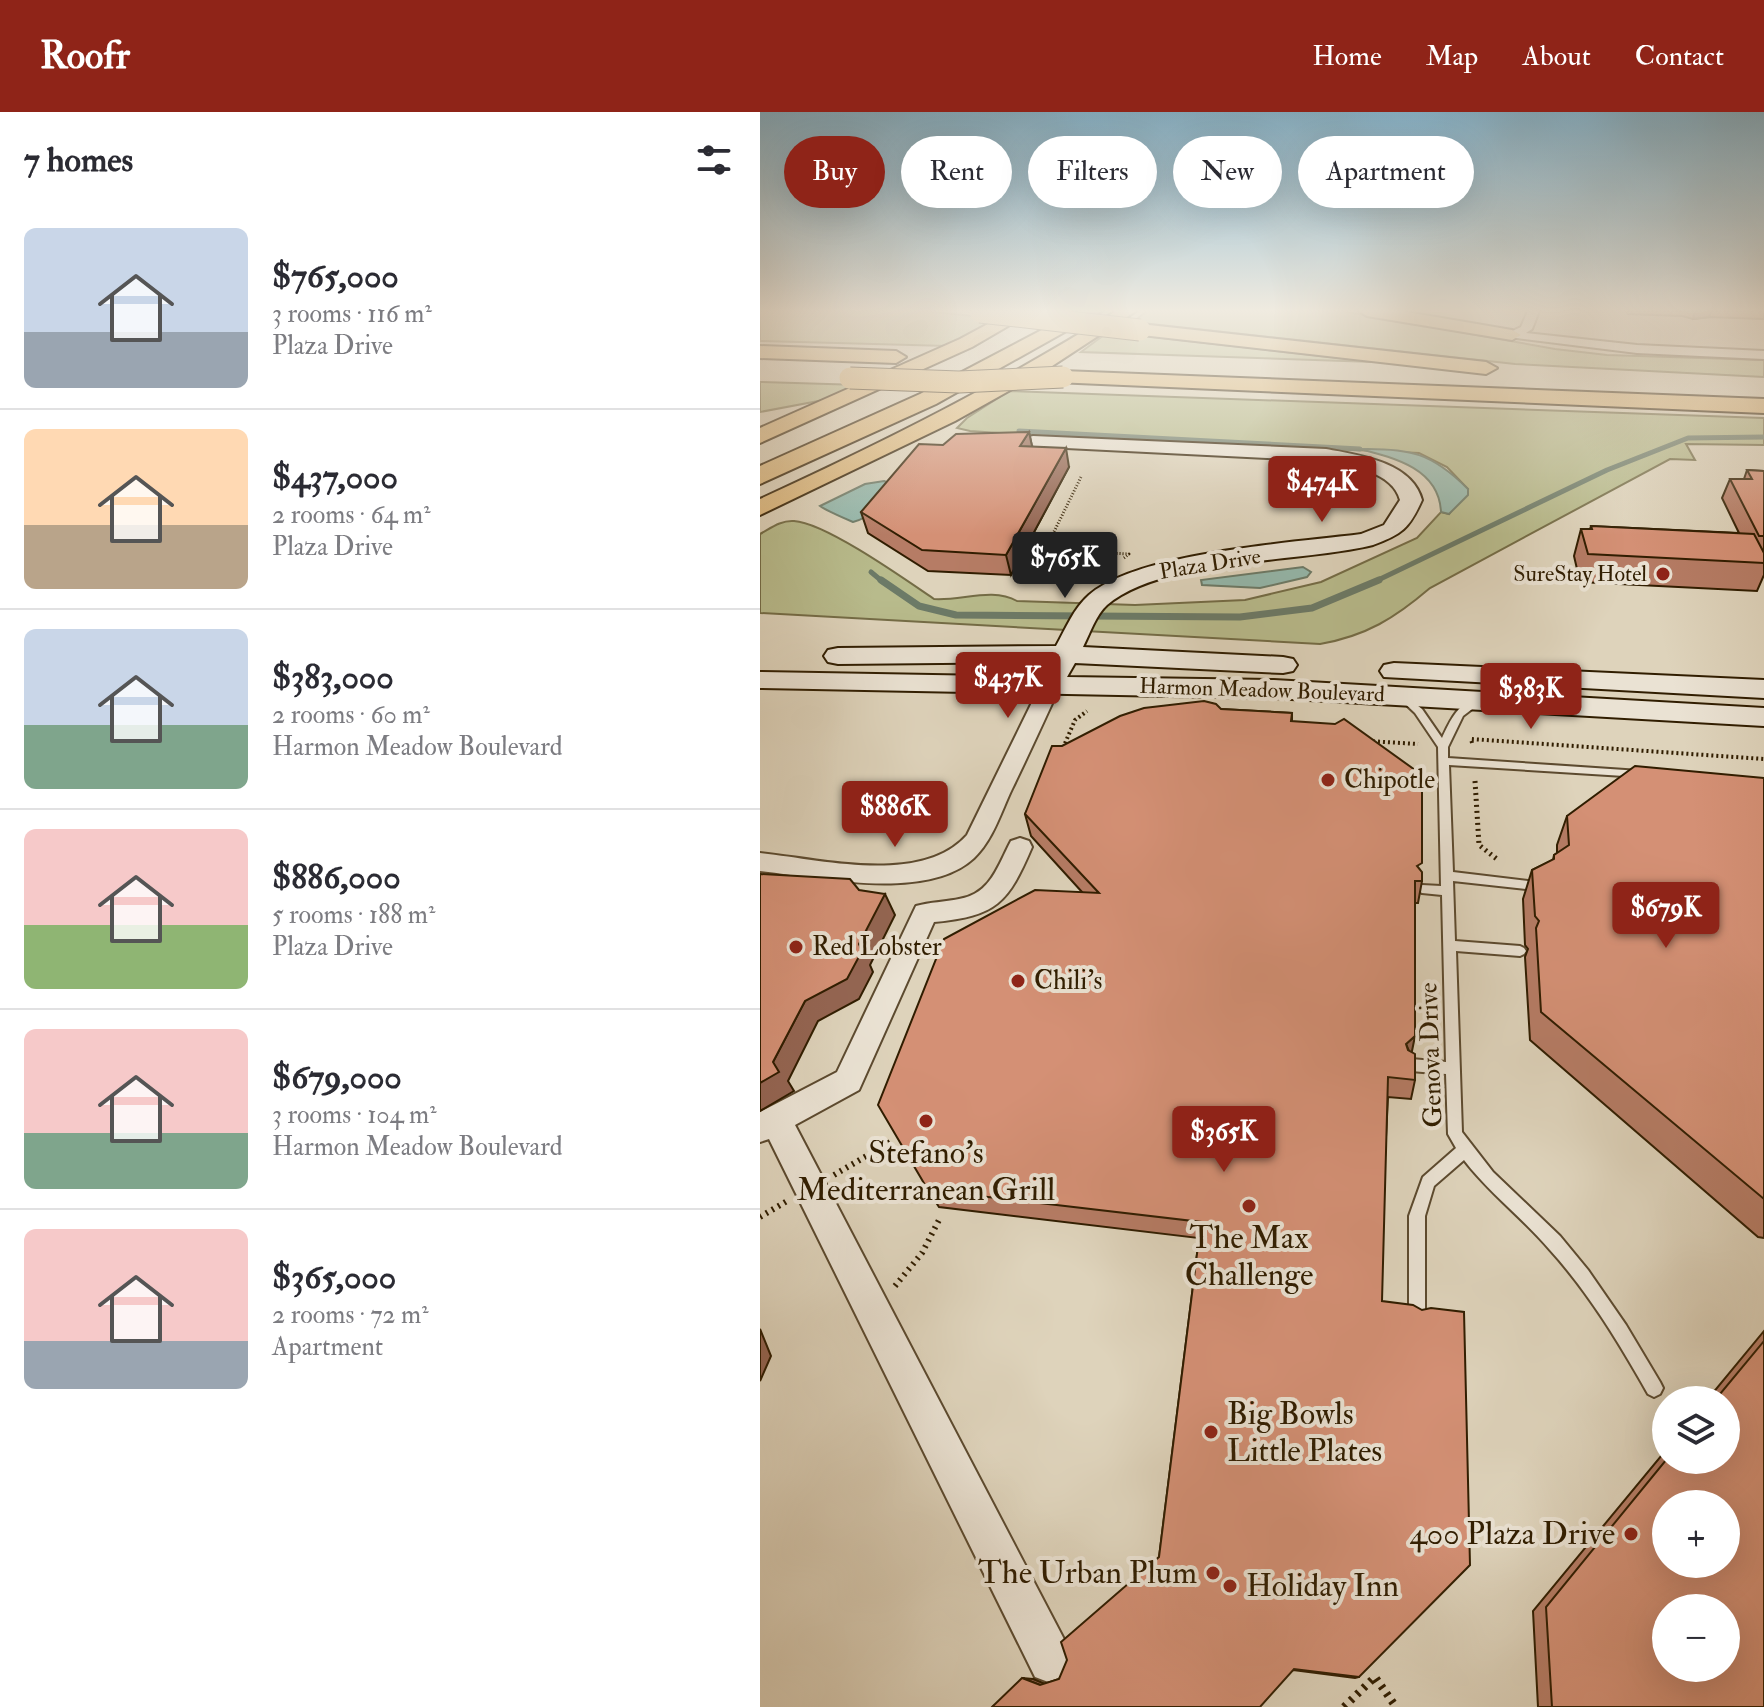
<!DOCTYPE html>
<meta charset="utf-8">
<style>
body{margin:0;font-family:"IM FELL Double Pica",serif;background:#f2f2f3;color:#2b2b33;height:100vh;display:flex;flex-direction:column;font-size:30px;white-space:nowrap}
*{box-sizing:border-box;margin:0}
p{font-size:26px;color:#7c7c81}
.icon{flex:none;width:44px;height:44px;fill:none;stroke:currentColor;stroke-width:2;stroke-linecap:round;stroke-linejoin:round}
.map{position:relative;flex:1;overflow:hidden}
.details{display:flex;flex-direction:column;background:#fff;width:760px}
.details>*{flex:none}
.guide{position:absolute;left:24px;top:24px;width:760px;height:72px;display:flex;gap:16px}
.controls{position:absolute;left:892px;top:1274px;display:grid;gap:16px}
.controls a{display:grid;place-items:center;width:88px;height:88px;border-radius:50%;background:#fff;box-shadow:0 8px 32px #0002;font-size:40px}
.price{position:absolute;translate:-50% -68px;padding:0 18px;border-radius:8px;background:#8f2418;color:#fff;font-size:26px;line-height:52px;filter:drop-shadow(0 2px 4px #0008)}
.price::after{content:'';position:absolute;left:50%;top:48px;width:24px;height:18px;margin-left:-12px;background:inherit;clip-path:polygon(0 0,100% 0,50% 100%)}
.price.selected{background:#222;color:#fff}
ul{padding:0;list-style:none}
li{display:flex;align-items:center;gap:24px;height:200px;padding:0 24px}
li+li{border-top:2px solid #e1e1e2}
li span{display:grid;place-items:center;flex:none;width:224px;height:160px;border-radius:12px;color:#555}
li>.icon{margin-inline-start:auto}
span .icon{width:96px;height:96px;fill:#fffc;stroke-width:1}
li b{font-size:34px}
h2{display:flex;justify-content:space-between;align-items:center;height:96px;padding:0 24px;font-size:34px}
.pill{padding:0 28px;border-radius:36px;background:#fff;box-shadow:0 8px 32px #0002;font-size:28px;line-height:72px}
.pill.selected{background:#8f2418;color:#fff}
header{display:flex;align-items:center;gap:48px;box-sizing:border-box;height:112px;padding:0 40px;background:#8f2418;color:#fff}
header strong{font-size:38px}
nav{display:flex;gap:44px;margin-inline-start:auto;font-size:28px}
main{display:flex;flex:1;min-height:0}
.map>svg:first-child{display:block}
.green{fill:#b8bb8c;stroke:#746c46;stroke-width:2}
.water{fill:#94b8ac;stroke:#6c7a67;stroke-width:2}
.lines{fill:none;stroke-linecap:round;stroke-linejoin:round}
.stream-far2{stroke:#6c7a67;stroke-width:4}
.stream-far1{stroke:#6c7a67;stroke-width:5}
.stream{stroke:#6c7a67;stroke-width:7}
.lane-casing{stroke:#5c4a2f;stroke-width:4}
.street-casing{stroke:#5c4a2f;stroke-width:4}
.secondary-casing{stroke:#301d00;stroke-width:4}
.primary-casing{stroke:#301d00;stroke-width:4}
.highway-casing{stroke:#301d00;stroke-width:4}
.path-far4{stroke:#301d00;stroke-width:3;stroke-dasharray:1 2;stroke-linecap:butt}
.path-far3{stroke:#301d00;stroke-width:4;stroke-dasharray:2 3;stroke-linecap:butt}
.path-far2{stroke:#301d00;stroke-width:5;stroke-dasharray:2 4;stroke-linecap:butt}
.path-far1{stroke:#301d00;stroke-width:6;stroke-dasharray:2 5;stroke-linecap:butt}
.path{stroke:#301d00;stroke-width:8;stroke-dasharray:3 6;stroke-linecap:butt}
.lane{fill:#eae2d3;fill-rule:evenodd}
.street{fill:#eae2d3;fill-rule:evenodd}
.secondary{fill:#eae2d3;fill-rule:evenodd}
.primary{fill:#dfba7e;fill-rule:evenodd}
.highway{fill:#dfba7e;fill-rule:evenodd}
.highway-bridge-casing{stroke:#301d00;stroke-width:23;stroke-linecap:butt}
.highway-bridge{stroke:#dfba7e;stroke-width:21}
.wall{fill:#b67c65;stroke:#301d00;stroke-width:2}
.shaded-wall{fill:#946552;stroke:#301d00;stroke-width:2}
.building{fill:#d49075;stroke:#301d00;stroke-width:2;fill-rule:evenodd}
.poi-dot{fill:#8f2418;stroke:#eae2d3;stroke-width:3}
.labels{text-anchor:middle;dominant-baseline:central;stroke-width:8;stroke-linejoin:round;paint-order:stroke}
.far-street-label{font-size:22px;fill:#301d00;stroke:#eae2d3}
.far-poi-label{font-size:22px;fill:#301d00;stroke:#eae2d3;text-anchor:end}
.poi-label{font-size:26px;fill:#301d00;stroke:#eae2d3;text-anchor:start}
.street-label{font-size:26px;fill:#301d00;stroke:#eae2d3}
.near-poi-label{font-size:32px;fill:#301d00;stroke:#eae2d3}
</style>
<header>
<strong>Roofr</strong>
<nav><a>Home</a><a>Map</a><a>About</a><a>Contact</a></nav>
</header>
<main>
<section class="details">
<h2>7 homes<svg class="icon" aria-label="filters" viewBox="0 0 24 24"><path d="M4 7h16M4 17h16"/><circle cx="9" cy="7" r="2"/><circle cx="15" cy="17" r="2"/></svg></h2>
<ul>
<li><span style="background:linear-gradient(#c9d6e8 65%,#9aa5b1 0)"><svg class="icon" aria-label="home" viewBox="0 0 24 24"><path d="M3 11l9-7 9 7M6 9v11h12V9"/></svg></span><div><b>$765,000</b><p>3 rooms · 116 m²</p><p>Plaza Drive</p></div></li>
<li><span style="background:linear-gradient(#ffd9b3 60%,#b9a48a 0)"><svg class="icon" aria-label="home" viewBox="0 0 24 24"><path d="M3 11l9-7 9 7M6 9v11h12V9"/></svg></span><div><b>$437,000</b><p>2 rooms · 64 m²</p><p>Plaza Drive</p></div></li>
<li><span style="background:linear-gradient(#c9d6e8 60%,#7fa58c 0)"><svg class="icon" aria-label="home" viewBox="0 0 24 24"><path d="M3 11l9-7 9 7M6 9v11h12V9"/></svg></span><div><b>$383,000</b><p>2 rooms · 60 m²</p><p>Harmon Meadow Boulevard</p></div></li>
<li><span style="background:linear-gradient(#f6c9c9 60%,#8fb573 0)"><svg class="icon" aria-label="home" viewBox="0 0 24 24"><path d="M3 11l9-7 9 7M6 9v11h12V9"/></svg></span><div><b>$886,000</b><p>5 rooms · 188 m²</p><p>Plaza Drive</p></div></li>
<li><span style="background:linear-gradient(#f6c9c9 65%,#7fa58c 0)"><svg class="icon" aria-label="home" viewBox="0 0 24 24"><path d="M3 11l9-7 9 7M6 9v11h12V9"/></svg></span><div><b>$679,000</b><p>3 rooms · 104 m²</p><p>Harmon Meadow Boulevard</p></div></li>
<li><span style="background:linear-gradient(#f6c9c9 70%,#9aa5b1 0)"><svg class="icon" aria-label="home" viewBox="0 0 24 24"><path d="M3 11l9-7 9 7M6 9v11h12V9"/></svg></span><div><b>$365,000</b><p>2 rooms · 72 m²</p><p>Apartment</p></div></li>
</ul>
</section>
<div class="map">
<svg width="1004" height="1595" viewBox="0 0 1004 1595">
<rect width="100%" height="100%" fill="#ded3bb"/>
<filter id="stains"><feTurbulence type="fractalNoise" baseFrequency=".0025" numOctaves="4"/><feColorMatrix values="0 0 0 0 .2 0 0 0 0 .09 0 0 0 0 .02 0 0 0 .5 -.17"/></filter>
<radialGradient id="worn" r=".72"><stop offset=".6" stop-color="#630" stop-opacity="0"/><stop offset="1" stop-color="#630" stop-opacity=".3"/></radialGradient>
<g class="green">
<path d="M 0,199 L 165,199 L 241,207 L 188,234 L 0,229 Z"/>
<path d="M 387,199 L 582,199 L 795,237 L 847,243 L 1004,248 L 1004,265 L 755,252 L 373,210 Z"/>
<path d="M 348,220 L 614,250 L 321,240 Z"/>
<path d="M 0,270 L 101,273 L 69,287 L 0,300 Z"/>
<path d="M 249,279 L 1004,306 L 1004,333 L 926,332 L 935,348 L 910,347 L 670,476 C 635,506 606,524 560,532 L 0,501 L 0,422 C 11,416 21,408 34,409 C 66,411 146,468 174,487 C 202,489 232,475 257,489 L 375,493 L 485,488 L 561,470 L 657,426 L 681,400 L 689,402 L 708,377 L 687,355 L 659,341 L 270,323 L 210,319 L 197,316 L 207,306 Z"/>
</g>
<g class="water">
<path d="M 600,337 C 650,336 672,341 708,377 L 708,383 L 689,402 L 681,400 C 679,357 635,346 600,337 Z"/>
<path d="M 124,369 L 132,372 C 122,387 112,406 93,410 C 86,407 64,397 60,394 L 105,372 Z"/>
<path d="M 543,455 L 551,460 L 547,465 L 500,476 L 442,473 L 441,468 Z"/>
</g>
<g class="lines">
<path class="stream-far2" d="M 259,319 L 266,319"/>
<g class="stream-far1">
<path d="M 259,319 L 600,337"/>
<path d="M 111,460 L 123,470"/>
<path d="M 614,470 L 847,358 L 928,326 L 1004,325"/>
</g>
<path class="stream" d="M 121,468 L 159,494 L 196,503 L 480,505 L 552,496 L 619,468"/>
<g class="lane-casing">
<path id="lane" d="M 643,582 L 662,597 L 682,626 C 690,609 699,588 720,587 L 720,591 L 703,604 L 688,635 L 688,646 L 880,659 L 885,662 L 880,665 L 689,653 L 693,760 L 776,770 L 782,774 L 776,778 L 693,769 L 695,829 L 760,834 L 764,836 L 766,839 L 764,842 L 760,844 L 696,839 L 702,1020 L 733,1060 L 800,1124 L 828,1158 L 866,1213 L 900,1270 L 903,1276 L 900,1282 L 894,1285 L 888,1282 C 859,1231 829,1181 790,1138 C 763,1106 729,1081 704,1048 L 674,1074 L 665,1104 L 665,1202 L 663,1208 L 657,1210 L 651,1208 L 649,1202 L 649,1104 L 663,1065 L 696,1036 L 688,1022 L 686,962 L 651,959 L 646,957 L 644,953 L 646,949 L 651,947 L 686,950 L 682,783 L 662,781 L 656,777 L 662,773 L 681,774 L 678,635 L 655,601 L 638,585 Z"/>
</g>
<g class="street-casing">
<g id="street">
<path d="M 768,199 L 779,199 L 772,217 L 766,221 L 877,233 L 1004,239 L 1004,247 L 877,241 L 748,225 L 748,221 L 761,215 Z"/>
<path d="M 291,566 L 301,572 C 285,607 269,642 252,677 C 241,700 233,728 214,746 C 167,790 58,765 0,759 L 0,741 C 60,747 162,774 207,723 L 281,572 Z"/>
<path d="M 260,726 L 269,729 L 272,735 C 248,791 237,804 174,810 L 99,978 L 35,1013 L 307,1533 L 313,1549 L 307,1565 L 291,1571 L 275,1565 L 9,1027 L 0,1030 L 0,1000 L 77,960 L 156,794 C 170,790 185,790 199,787 C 231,782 238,753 251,729 Z"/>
</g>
</g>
<g class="secondary-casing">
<g id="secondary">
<path d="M 273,324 L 566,337 C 599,343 652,350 662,388 C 649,417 642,422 613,433 C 541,451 402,446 347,493 C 336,503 330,521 323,535 L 523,545 L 533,547 L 537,553 L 533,559 L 523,561 L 315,551 L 307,565 L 514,568 L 1004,596 L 1004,614 L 514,586 L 0,576 L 0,560 L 287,565 L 283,559 L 288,550 L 78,552 L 68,550 L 64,544 L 68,538 L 78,536 L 296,534 C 306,516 314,496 329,483 C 378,440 533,431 601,422 L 624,413 L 640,388 C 633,360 590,353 566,349 L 266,334 L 263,330 L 266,326 Z"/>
<path d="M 634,551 L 1004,568 L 1004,586 L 624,565 L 620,559 L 624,553 Z"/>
</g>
</g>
<g class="primary-casing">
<g id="primary">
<path d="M 252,199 L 274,199 L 212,235 L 0,331 L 0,316 L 200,227 Z"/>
<path d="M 356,199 L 376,199 L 286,258 L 195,309 L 0,403 L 0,387 C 122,331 242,271 356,199 Z"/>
<path d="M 599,199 L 641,199 L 752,218 L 761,223 L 752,228 L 607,204 Z"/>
</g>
</g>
<g class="highway-casing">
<g id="highway">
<path d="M 318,199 L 342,199 L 176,292 L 0,372 L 0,354 L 160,282 Z"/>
<path d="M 380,212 L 726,250 L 737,256 L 726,262 L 373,222 L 370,218 L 373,214 Z"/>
<path d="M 0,234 L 136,239 L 146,245 L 136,251 L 0,246 Z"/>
<path d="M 303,259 L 1004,287 L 1004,301 L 295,270 L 292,265 L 295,260 Z"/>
</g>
</g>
<path class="path-far4" d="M 321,365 L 285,438 L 369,442 L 364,446"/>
<g class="path-far3">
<path d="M 608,629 L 658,632"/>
<path d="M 712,631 L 711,627 L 1004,647"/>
<path d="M 303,636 L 315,608 L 327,599"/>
</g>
<path class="path-far2" d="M 715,669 L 719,733 L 738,748"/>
<g class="path-far1">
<path d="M 74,1063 L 132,1029"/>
<path d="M 0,1105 L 27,1089"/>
<path d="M 135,1174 L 162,1141 L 179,1108"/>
</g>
<path class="path" d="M 584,1595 L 615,1565 L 636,1595"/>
<use href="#lane" class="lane"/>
<use href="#street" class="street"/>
<use href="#secondary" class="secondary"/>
<use href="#primary" class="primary"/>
<use href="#highway" class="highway"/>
<g class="highway-bridge-casing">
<g id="highway-bridge">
<path d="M 220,200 L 380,218"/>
<path d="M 90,266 L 199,270 L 303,265"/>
</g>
</g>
<use href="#highway-bridge" class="highway-bridge"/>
</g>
<g class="wall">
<path d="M 866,199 L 1004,199 L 1004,207 L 949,205 L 933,207 L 922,204 L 868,202 Z"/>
<path d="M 269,320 L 272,334 L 309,355 L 251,463 L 168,459 L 108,421 L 101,400 L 183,333 Z"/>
<path d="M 987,358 L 1004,359 L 1004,463 L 997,479 L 820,470 L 814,444 L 821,417 L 830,417 L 831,414 L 979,421 L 962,386 L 970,367 L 984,367 Z"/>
<path d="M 461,597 L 532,601 L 532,609 L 660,758 L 662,769 L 658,791 L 655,791 L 651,940 L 655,968 L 651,987 L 628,985 L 599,1565 L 595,1566 L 533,1558 L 232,1595 L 273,1567 L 284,1572 L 299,1567 L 399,1445 L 439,1126 L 179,1095 L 168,1078 L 322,780 L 271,724 L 265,702 L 302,634 Z"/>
<path d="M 1004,666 L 1004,1126 L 998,1125 L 770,928 L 765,845 L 768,837 L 765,833 L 763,787 L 772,758 L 793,748 L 794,743 L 797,741 L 797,733 L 807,704 Z"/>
<path d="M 1004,1219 L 1004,1595 L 778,1595 L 773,1499 L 906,1338 L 906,1348 L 966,1288 L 947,1288 Z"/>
</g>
<g class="shaded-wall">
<path d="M 935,199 L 951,199 L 949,205 L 933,207 Z"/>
<path d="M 269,320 L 273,339 L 260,334 Z"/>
<path d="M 306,336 L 309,355 L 251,463 L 246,443 Z"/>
<path d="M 125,782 L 135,803 L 110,853 L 113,860 L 99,887 L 58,909 L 28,969 L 34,979 L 0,999 L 0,971 L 13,950 L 45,889 Z"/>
<path d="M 655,924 L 651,944 L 646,932 Z"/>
<path d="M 0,1217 L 11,1244 L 0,1269 Z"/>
<path d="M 262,1566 L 273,1567 L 290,1574 L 280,1573 Z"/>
</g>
<g class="building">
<path d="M 269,320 L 260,334 L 306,336 L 246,443 L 162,438 L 101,400 L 159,332 L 183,333 L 196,322 Z"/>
<path d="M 987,358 L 1004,359 L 1004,424 L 999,424 L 970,367 L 992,367 Z"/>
<path d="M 831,414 L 994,422 L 1004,441 L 1004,451 L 828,442 L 821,417 L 832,417 Z"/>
<path d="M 444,589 L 456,592 L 461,597 L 532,601 L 531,609 L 575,612 L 584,607 L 662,663 L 662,751 L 657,754 L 662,760 L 662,769 L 655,769 L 655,924 L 646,932 L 648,938 L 655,942 L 655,968 L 628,965 L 622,1189 L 653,1193 L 662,1198 L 671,1196 L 704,1200 L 710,1453 L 599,1565 L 534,1557 L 500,1595 L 232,1595 L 262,1566 L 280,1573 L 299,1567 L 307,1548 L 301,1530 L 399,1445 L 441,1110 L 168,1078 L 118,993 L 184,827 L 275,778 L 339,781 L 265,702 L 292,634 L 302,634 L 360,604 L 384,596 Z"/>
<path d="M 875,654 L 1004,666 L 1004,1087 L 781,900 L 776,816 L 779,809 L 775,804 L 772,758 L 794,747 L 794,743 L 809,733 L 807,704 Z"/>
<path d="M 0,762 L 90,767 L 99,778 L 125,782 L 99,832 L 102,839 L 87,867 L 45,889 L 13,950 L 19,960 L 0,971 Z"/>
<path d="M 1004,1229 L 1004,1595 L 792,1595 L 786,1495 L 906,1348 L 966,1348 L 966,1288 L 955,1288 ZM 906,1392 L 966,1392 L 966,1452 L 906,1452 ZM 906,1496 L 966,1496 L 966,1556 L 906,1556 Z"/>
</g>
<linearGradient id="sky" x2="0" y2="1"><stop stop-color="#86b6d0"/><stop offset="0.47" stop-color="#f0ebe0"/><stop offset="1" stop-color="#f0ebe0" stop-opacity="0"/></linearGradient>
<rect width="1004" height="423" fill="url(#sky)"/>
<g class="poi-dot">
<circle cx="903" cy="462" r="8"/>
<circle cx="568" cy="668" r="8"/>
<circle cx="36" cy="835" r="8"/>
<circle cx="258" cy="869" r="8"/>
<circle cx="166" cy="1009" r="8"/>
<circle cx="489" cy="1094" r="8"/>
<circle cx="451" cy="1320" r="8"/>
<circle cx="871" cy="1422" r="8"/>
<circle cx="453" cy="1461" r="8"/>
<circle cx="470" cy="1474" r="8"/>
</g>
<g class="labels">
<g class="far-street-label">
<text transform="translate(450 452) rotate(-9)">Plaza Drive</text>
<text transform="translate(502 578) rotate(2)">Harmon Meadow Boulevard</text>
</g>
<g class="far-poi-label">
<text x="887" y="462">SureStay Hotel</text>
</g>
<g class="poi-label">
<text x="584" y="668">Chipotle</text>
<text x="52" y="835">Red Lobster</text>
<text x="274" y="869">Chili's</text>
</g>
<g class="street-label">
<text transform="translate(671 943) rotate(-92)">Genova Drive</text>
</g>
<g class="near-poi-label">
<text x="166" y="1041">Stefano's<tspan x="166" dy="37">Mediterranean Grill</tspan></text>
<text x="489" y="1126">The Max<tspan x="489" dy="37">Challenge</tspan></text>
<text x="467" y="1302" text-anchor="start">Big Bowls<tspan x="467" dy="37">Little Plates</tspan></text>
<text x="855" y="1422" text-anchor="end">400 Plaza Drive</text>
<text x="437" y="1461" text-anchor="end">The Urban Plum</text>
<text x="486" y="1474" text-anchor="start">Holiday Inn</text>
</g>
</g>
<rect width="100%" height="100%" filter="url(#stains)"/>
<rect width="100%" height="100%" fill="url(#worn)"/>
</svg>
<div class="controls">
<a><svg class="icon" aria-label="layers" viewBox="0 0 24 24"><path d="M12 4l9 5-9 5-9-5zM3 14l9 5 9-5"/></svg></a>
<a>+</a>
<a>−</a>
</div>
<b class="price" style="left:562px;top:412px">$474K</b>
<b class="price selected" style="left:305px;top:488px">$765K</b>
<b class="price" style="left:248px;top:608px">$437K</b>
<b class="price" style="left:771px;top:619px">$383K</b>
<b class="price" style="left:135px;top:737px">$886K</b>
<b class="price" style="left:906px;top:838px">$679K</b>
<b class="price" style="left:464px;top:1062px">$365K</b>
<div class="guide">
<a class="pill selected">Buy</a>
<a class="pill">Rent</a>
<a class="pill">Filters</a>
<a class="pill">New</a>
<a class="pill">Apartment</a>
</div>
</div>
</main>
